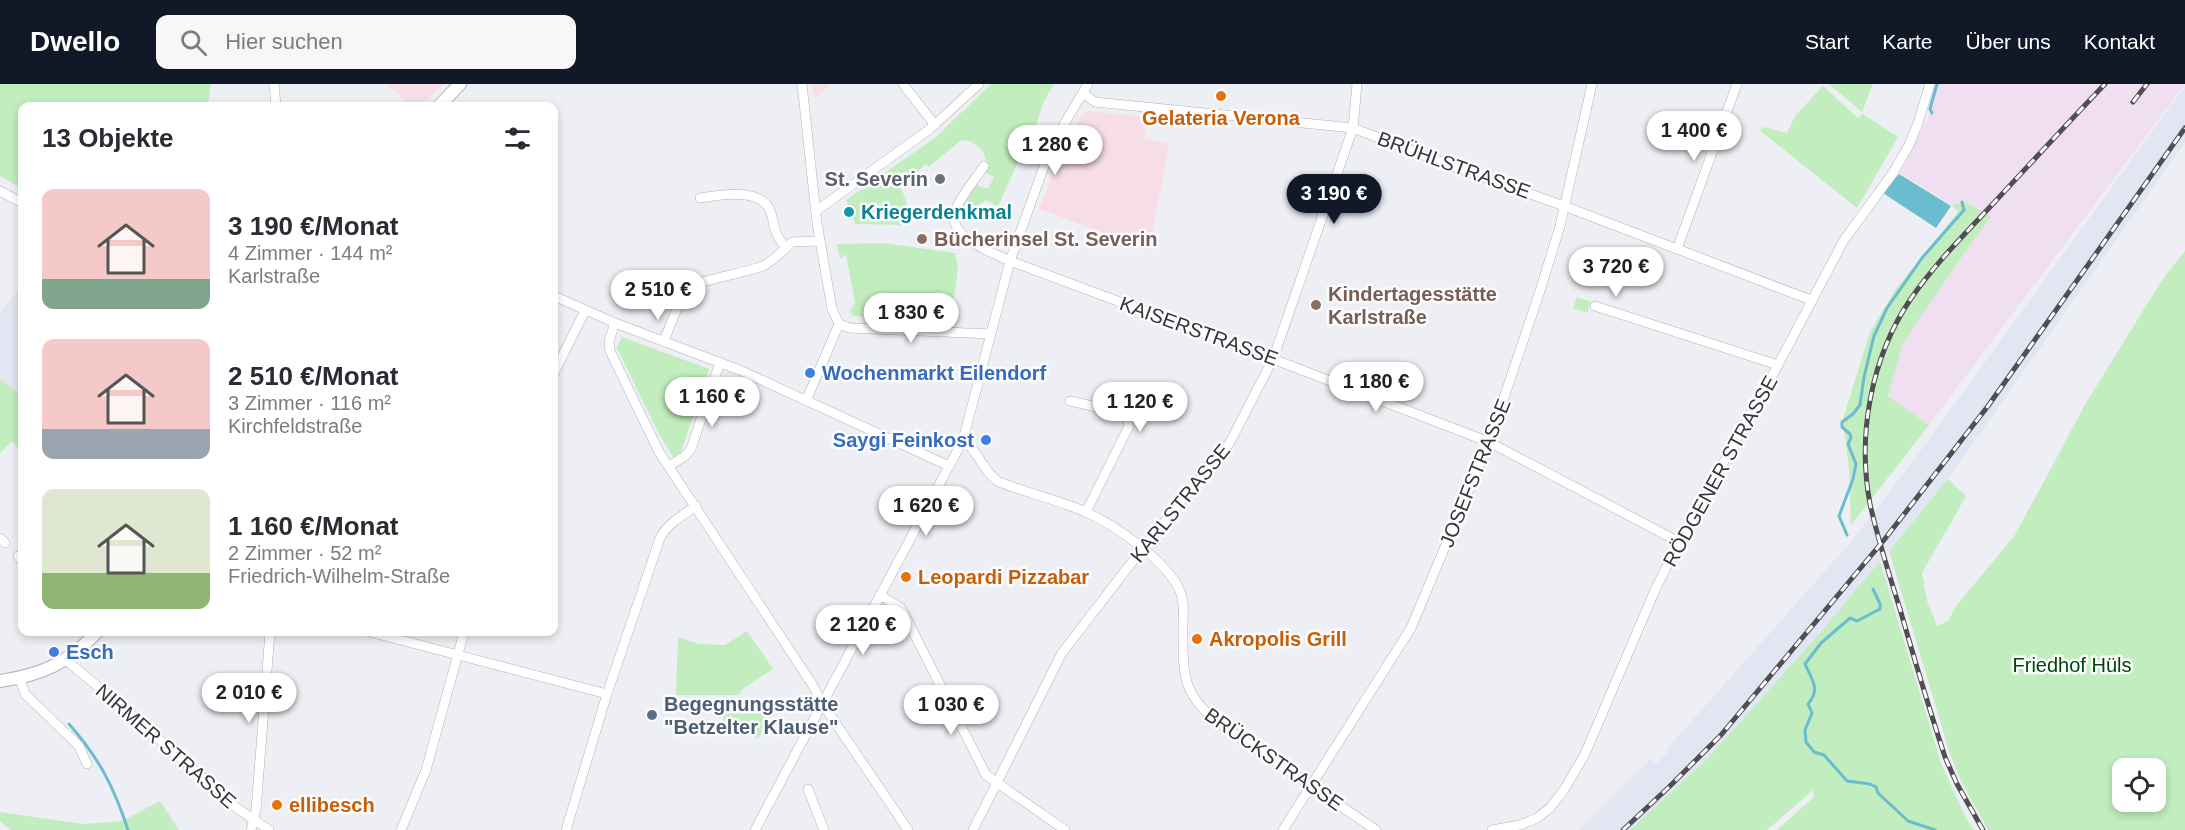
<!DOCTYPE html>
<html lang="de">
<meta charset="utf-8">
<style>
body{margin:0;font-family:Helvetica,sans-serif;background:#f7f7f7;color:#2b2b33;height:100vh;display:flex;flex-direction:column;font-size:22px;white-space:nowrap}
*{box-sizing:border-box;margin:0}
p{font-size:20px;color:#7c7c81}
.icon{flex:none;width:33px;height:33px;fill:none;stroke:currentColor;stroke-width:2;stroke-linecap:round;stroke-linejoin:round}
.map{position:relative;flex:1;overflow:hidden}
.side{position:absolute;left:18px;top:18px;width:540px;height:534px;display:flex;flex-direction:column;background:#fff;border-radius:12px;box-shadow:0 3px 9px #0003}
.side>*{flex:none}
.controls{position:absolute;left:2112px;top:674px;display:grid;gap:12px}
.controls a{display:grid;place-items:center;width:54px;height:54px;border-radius:12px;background:#fff;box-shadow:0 3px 9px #0003;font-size:30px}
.price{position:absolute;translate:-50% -51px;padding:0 14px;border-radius:21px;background:#fff;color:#222;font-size:20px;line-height:39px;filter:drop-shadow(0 2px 3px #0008)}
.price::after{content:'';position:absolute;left:50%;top:36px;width:18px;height:14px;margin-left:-9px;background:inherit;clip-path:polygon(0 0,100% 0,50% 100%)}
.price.current{background:#111827;color:#fff}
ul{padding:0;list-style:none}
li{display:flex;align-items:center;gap:18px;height:150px;padding:0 24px}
li span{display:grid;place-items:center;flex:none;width:168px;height:120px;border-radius:12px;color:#555}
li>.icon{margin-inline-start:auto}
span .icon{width:72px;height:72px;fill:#fffc;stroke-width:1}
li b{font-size:26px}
h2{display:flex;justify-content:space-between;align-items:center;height:72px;padding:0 24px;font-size:26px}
header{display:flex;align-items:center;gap:36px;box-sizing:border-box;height:84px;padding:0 30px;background:#111827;color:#fff}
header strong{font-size:28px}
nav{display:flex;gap:33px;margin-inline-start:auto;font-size:21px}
.search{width:420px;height:54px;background:#f7f7f7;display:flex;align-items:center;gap:15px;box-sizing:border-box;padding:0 21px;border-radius:12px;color:#7c7c81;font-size:22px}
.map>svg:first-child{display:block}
.built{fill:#e2e5f2}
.industrial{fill:#f0dff0}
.education{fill:#f7dde6}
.green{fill:#c1edbf;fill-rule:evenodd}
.water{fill:#6cbcd0}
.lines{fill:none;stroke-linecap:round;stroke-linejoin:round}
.stream{stroke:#6cbcd0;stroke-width:3}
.minor-casing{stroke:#b1b2b7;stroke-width:10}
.major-casing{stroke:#b1b2b7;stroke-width:14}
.minor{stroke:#fff;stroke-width:9}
.major{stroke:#fff;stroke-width:12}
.rail-casing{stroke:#4f4f52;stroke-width:5}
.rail{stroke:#fcfcfe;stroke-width:3;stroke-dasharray:9;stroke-linecap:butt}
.food-dot{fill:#e8710a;stroke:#fcfcfe;stroke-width:2}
.worship-dot{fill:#6b7280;stroke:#fcfcfe;stroke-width:2}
.culture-dot{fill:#0f9aa8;stroke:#fcfcfe;stroke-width:2}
.education-dot{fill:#8d6e63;stroke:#fcfcfe;stroke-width:2}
.shop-dot{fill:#3f7fe0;stroke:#fcfcfe;stroke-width:2}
.service-dot{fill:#5c6f8a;stroke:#fcfcfe;stroke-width:2}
.labels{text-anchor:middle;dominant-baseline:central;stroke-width:5;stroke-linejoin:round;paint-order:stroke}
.food-label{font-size:20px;font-weight:bold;fill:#c56008;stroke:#fcfcfe;text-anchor:start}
.street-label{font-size:20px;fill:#353538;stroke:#fcfcfe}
.worship-label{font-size:20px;font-weight:bold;fill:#5b616d;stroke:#fcfcfe;text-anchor:end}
.culture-label{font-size:20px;font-weight:bold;fill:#0d838f;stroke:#fcfcfe;text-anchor:start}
.education-label{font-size:20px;font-weight:bold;fill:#785e54;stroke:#fcfcfe;text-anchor:start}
.shop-label{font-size:20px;font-weight:bold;fill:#366cbe;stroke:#fcfcfe;text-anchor:start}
.park-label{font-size:20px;fill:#004707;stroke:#fcfcfe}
.service-label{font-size:20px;font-weight:bold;fill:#4e5e75;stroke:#fcfcfe;text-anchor:start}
</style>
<header>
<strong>Dwello</strong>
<div class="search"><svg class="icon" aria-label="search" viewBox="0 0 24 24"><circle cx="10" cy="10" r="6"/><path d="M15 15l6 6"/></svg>Hier suchen</div>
<nav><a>Start</a><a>Karte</a><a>Über uns</a><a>Kontakt</a></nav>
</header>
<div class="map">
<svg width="2185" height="746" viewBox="0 0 2185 746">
<rect width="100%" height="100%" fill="#eeeff4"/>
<g class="built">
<path d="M 2185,2 L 2185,58 L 1948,395 L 1820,549 L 1707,675 L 1630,746 L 1579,746 L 1650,675 L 1657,680 L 1668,668 L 1668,664 L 1856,452 L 1922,365 Z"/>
<path d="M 22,202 L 22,311 L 0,295 L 0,228 Z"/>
</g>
<path class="industrial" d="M 1938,0 L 2185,0 L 1929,341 L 1888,312 L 1903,259 L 1970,161 L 1991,134 L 1965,118 L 1952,121 L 1900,89 L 1927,36 Z"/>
<g class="education">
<path d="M 386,0 L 443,0 L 421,22 L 410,22 L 393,5 Z"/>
<path d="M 812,0 L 832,0 L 814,14 Z"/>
<path d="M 1090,27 L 1147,33 L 1144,55 L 1169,59 L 1149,166 L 1039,125 L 1067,57 L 1079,36 L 1085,29 Z"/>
</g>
<g class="green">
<path d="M 0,0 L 211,0 L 208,22 L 22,22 L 22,104 L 0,92 Z"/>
<path d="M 991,0 L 1054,0 L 1044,17 L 1027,68 L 1023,67 L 998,122 L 986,116 L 962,131 L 960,127 L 966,114 L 976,101 L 988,105 L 994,93 L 985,88 C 990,72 979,56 961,56 L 929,83 L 926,80 L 901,101 L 900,103 C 908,117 908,126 906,141 L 855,140 L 846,116 L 936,53 Z"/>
<path d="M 1829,0 L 1873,0 L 1862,28 Z"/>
<path d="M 1823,2 L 1858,34 L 1863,30 L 1898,53 L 1857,124 L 1759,46 L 1764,43 L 1787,49 L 1795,32 Z"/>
<path d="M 1965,118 L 1991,133 L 1970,161 L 1903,259 L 1888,312 L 1929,341 L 1851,441 L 1849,384 L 1843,335 L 1870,248 L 1895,206 L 1958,128 L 1952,121 Z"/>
<path d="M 884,159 L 955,169 L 958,184 L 951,236 L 853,232 L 850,227 L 855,219 L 846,170 L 840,175 L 837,160 Z"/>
<path d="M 2185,167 L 2185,746 L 1988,746 L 1961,697 L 1950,670 L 1889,467 L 1948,395 L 1966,412 L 1922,489 L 1927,517 L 1937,542 L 1948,537 L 1956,522 L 2015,451 L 2086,319 L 2162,196 ZM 2122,684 L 2156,684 L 2156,717 L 2122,717 Z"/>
<path d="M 1577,213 L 1591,218 L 1587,229 L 1573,224 Z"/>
<path d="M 622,253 L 709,285 L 681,368 L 673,373 L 658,348 L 617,264 Z"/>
<path d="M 0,295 L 22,311 L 22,369 L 12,357 L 0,369 Z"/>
<path d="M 1880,477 L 1941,679 L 1966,734 L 1974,746 L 1777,746 L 1814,713 L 1813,706 L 1767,746 L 1630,746 L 1707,675 L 1820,549 Z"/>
<path d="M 747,547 L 773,585 L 744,604 L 739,611 L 676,611 L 678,553 L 699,560 L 725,561 Z"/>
<path d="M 723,618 L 777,621 L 758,654 L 723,639 Z"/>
<path d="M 160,717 L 179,746 L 11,746 L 0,737 L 0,728 L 83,740 L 122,737 Z"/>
</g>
<path class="water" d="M 1899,90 L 1951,122 L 1936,144 L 1883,109 Z"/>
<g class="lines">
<g class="stream">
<path d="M 1932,29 L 1930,25 L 1937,0"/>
<path d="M 1847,451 L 1839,432 L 1853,395 L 1856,380 L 1848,360 L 1851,354 L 1850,350 L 1842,343 L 1842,338 L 1853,330 L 1860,321 L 1864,293 L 1874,252 L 1887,224 L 1922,174 L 1964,126 L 1962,118"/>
<path d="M 1873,505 L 1880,520 L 1880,525 L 1857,537 L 1850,534 L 1821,559 L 1805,580 C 1812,596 1821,605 1808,620 L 1812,629 L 1805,646 L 1806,658 L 1814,668 L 1824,671 L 1847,697 L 1870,700 L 1876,703 L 1878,709 L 1908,737 L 1935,746"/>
<path d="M 69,640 C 99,674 114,703 128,746"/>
</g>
<g class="minor-casing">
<g id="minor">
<path d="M 274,0 L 276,22"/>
<path d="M 802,0 L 817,139 L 832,225 L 839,240"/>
<path d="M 903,0 L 935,41"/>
<path d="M 1083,9 L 1095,18 L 1353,44 L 1452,82 L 1564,122 L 1811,216"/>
<path d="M 984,82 C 975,96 962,110 956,125 C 944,153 992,168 1010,177 L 1273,275 L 1489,358 L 1679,458"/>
<path d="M 0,107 L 22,119"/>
<path d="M 700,114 C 720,111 759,103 770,126 C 773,133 773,141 776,148 C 778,154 782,159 786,164"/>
<path d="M 816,127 L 930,45 L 979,0"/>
<path d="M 1677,165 L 1737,0"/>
<path d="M 554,212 L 615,239 L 742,287 L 949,382"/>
<path d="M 1595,222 L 1778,281"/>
<path d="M 615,239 L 609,257 L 610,267 L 659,368 L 812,600 L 822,619 L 908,746"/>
<path d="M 839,240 L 850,244 L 991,250"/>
<path d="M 664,257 C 671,240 678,217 691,203 C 697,197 749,188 763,182 C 774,176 783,167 792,158 L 820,157"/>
<path d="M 554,289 L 585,227"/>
<path d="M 806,317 L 839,240"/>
<path d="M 1070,317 L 1123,329 L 1128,335 L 1129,342 L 1086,428"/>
<path d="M 963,356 C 979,367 982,387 999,398 C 1027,409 1058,416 1086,428 C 1115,441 1167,477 1180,507 C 1185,518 1183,531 1183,543 C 1183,589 1181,610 1220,640 L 1376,746"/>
<path d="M 669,382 L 685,372 L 691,365 L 720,278"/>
<path d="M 0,454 L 5,459"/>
<path d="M 18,472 L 22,477"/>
<path d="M 880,511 L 901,524 L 986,691 L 1065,746"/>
<path d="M 370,548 L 607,610"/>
<path d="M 66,576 L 133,632 L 234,722 L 269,746"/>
<path d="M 20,595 L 25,610 L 79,662 L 87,680"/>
<path d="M 808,705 L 824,746"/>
<path d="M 251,746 L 256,726 L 270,548"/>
<path d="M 401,746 L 426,686 L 464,548"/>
<path d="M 566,746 L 607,610 L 660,454 C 668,439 682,432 696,422"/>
<path d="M 755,746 L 963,356 L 1010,177 L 1043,85 L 1060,47 L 1088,0"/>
<path d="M 973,746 L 1062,569 L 1142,465 L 1229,360 L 1273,275 L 1353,44 L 1357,0"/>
<path d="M 1283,746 L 1411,544 L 1489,358 L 1540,207 L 1560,142 L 1592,0"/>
<path d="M 1492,746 L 1520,741 L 1537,734 L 1550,724 L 1564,706 L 1585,670 L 1655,506 L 1679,458 L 1778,281 L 1844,156 L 1893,89 L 1909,61 L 1918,39 L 1930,0"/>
</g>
</g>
<g class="major-casing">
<g id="major">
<path d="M 439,22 L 460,0"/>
<path d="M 0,597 C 42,591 68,579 97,548"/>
</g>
</g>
<use href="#minor" class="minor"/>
<use href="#major" class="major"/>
<g class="rail-casing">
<g id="rail">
<path d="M 2133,18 L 2147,0"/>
<path d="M 1623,746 L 1669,703 L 1721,651 L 1884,456 L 1988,322 L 2185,44"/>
<path d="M 1983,746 L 1957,700 L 1945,673 C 1929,624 1914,574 1900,525 C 1889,490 1878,456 1870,420 C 1857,351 1871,274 1910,216 C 1933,182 1962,153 1990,123 C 2028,82 2066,41 2105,0"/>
</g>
</g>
<use href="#rail" class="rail"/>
</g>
<g class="food-dot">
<circle cx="1221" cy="12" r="6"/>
<circle cx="906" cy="493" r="6"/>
<circle cx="1197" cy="555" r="6"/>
<circle cx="277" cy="721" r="6"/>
</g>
<circle class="worship-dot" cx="940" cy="95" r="6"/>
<circle class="culture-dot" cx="849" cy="128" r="6"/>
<g class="education-dot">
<circle cx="922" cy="155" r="6"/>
<circle cx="1316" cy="221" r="6"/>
</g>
<g class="shop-dot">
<circle cx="810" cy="289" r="6"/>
<circle cx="986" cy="356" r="6"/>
<circle cx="54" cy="568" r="6"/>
</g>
<circle class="service-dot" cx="652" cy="631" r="6"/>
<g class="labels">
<g class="food-label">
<text x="1221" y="34" text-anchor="middle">Gelateria Verona</text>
<text x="918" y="493">Leopardi Pizzabar</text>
<text x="1209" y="555">Akropolis Grill</text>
<text x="289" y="721">ellibesch</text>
</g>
<g class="street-label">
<text transform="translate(1454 81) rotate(20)">BRÜHLSTRASSE</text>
<text transform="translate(1199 247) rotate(20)">KAISERSTRASSE</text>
<text transform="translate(1720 387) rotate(-61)">RÖDGENER STRASSE</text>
<text transform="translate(1475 389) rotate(-68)">JOSEFSTRASSE</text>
<text transform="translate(1180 419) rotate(-51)">KARLSTRASSE</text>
<text transform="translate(166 662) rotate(41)">NIRMER STRASSE</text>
<text transform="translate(1274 675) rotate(35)">BRÜCKSTRASSE</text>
</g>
<g class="worship-label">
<text x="928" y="95">St. Severin</text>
</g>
<g class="culture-label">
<text x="861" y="128">Kriegerdenkmal</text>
</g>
<g class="education-label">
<text x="934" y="155">Bücherinsel St. Severin</text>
<text x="1328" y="210">Kindertagesstätte<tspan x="1328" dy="23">Karlstraße</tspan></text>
</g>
<g class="shop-label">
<text x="822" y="289">Wochenmarkt Eilendorf</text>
<text x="974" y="356" text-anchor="end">Saygi Feinkost</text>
<text x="66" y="568">Esch</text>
</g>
<g class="park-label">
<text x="2072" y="581">Friedhof Hüls</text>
</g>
<g class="service-label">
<text x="664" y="620">Begegnungsstätte<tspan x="664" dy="23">"Betzelter Klause"</tspan></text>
</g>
</g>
</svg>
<div class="controls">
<a><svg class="icon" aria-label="locate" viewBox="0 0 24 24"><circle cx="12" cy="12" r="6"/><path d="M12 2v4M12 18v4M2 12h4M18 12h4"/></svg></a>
</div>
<b class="price" style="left:1694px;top:78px">1 400 €</b>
<b class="price" style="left:1055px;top:92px">1 280 €</b>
<b class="price current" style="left:1334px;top:141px">3 190 €</b>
<b class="price" style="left:1616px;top:214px">3 720 €</b>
<b class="price" style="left:658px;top:237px">2 510 €</b>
<b class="price" style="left:911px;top:260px">1 830 €</b>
<b class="price" style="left:1376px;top:329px">1 180 €</b>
<b class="price" style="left:712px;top:344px">1 160 €</b>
<b class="price" style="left:1140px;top:349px">1 120 €</b>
<b class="price" style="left:926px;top:453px">1 620 €</b>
<b class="price" style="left:863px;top:572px">2 120 €</b>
<b class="price" style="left:249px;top:640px">2 010 €</b>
<b class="price" style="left:951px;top:652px">1 030 €</b>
<section class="side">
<h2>13 Objekte<svg class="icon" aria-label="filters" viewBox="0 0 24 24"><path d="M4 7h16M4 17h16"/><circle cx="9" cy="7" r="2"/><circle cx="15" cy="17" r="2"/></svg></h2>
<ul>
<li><span style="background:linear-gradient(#f6c9c9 75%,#7fa58c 0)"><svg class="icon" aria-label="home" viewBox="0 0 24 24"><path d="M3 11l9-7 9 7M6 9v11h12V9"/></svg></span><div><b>3 190 €/Monat</b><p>4 Zimmer · 144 m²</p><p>Karlstraße</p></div></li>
<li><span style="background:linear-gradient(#f6c9c9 75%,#9aa5b1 0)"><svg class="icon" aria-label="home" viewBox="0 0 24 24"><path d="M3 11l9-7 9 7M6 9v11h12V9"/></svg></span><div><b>2 510 €/Monat</b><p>3 Zimmer · 116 m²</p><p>Kirchfeldstraße</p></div></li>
<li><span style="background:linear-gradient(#dfe7d0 70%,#8fb573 0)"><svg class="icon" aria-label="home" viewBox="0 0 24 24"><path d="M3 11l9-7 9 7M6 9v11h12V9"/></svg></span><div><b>1 160 €/Monat</b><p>2 Zimmer · 52 m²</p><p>Friedrich-Wilhelm-Straße</p></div></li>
</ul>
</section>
</div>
